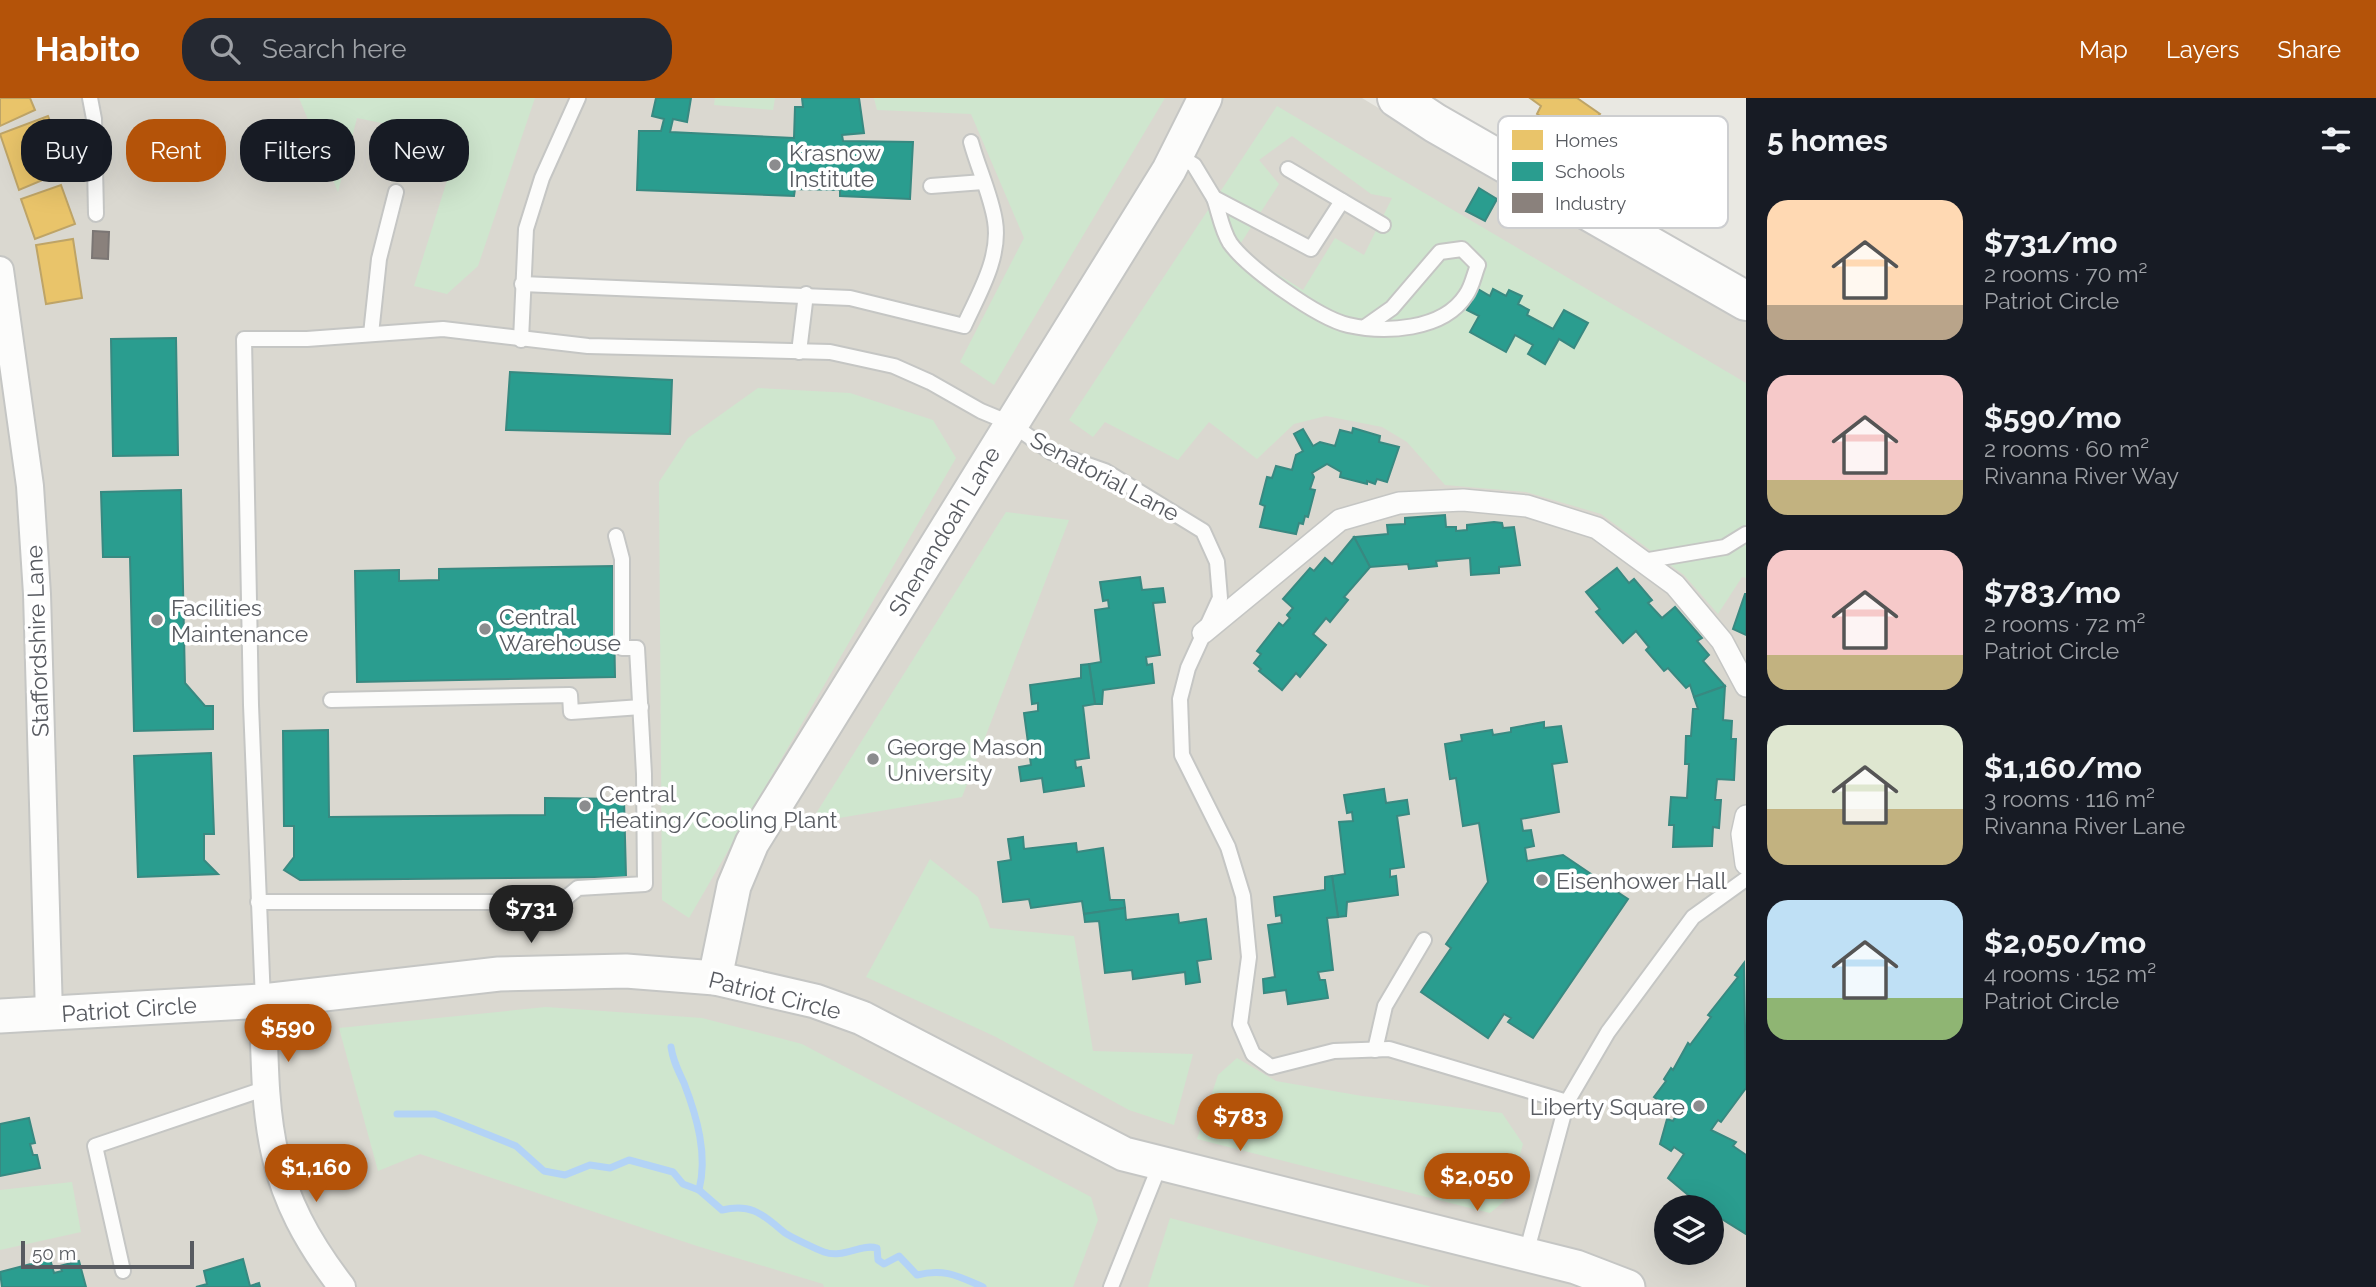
<!DOCTYPE html>
<meta charset="utf-8">
<style>
body{margin:0;font-family:Raleway,sans-serif;background:#242831;color:#f1f3f6;height:100vh;display:flex;flex-direction:column;font-size:26px;white-space:nowrap}
*{box-sizing:border-box;margin:0}
p{font-size:23px;color:#9ea1a6}
.icon{flex:none;width:38px;height:38px;fill:none;stroke:currentColor;stroke-width:2;stroke-linecap:round;stroke-linejoin:round}
.map{position:relative;flex:1;overflow:hidden}
.sheet{display:flex;flex-direction:column;background:#171b24;width:630px}
.sheet>*{flex:none}
.guide{position:absolute;left:21px;top:21px;width:665px;height:63px;display:flex;gap:14px}
.fabs{position:absolute;left:1654px;top:1097px;display:grid;gap:14px}
.fabs a{display:grid;place-items:center;width:70px;height:70px;border-radius:50%;background:#171b24;box-shadow:0 7px 28px #0002;font-size:35px}
.scale{position:absolute;left:21px;bottom:18px;width:173px;box-sizing:border-box;padding-left:7px;border:4px solid #585b61;border-top:0;font-size:19px;line-height:24px;white-space:nowrap;color:#585b61;-webkit-text-stroke:5px #fff;paint-order:stroke}
.price{position:absolute;translate:-50% -60px;padding:0 16px;border-radius:24px;background:#b45309;color:#fff;font-size:23px;line-height:46px;filter:drop-shadow(0 2px 4px #0008)}
.price::after{content:'';position:absolute;left:50%;top:42px;width:21px;height:16px;margin-left:-10px;background:inherit;clip-path:polygon(0 0,100% 0,50% 100%)}
.price.active{background:#222;color:#fff}
ul{padding:0;list-style:none}
li{display:flex;align-items:center;gap:21px;height:175px;padding:0 21px}
li span{display:grid;place-items:center;flex:none;width:196px;height:140px;border-radius:21px;color:#555}
li>.icon{margin-inline-start:auto}
span .icon{width:84px;height:84px;fill:#fffc;stroke-width:1}
li b{font-size:30px}
h2{display:flex;justify-content:space-between;align-items:center;height:84px;padding:0 21px;font-size:30px}
.chip{padding:0 24px;border-radius:28px;background:#171b24;box-shadow:0 7px 28px #0002;font-size:24px;line-height:63px}
.chip.active{background:#b45309;color:#fff}
header{display:flex;align-items:center;gap:42px;box-sizing:border-box;height:98px;padding:0 35px;background:#b45309;color:#fff}
header strong{font-size:33px}
nav{display:flex;gap:38px;margin-inline-start:auto;font-size:24px}
.search{width:490px;height:63px;background:#242831;display:flex;align-items:center;gap:18px;box-sizing:border-box;padding:0 24px;border-radius:28px;color:#9ea1a6;font-size:26px}
main{display:flex;flex:1;min-height:0}
.map>svg:first-child{display:block}
.education{fill:#dad8d0;fill-rule:evenodd}
.green{fill:#cfe6ce;fill-rule:evenodd}
.homes{fill:#e9c46a;stroke:#bea467;stroke-width:2}
.schools{fill:#2a9d8f;stroke:#388981;stroke-width:2}
.industry{fill:#8a817c;stroke:#7b7674;stroke-width:2}
.lines{fill:none;stroke-linecap:round;stroke-linejoin:round}
.stream{stroke:#b3d3f6;stroke-width:7}
.service-casing{stroke:#c5c6c4;stroke-width:18}
.pedestrian-casing{stroke:#c5c6c4;stroke-width:24}
.minor-casing{stroke:#c5c6c4;stroke-width:30}
.tertiary-casing{stroke:#c5c6c4;stroke-width:37}
.secondary-casing{stroke:#c6c7c6;stroke-width:42}
.service{stroke:#fcfcfb;stroke-width:14}
.pedestrian{stroke:#fcfcfb;stroke-width:21}
.minor{stroke:#fcfcfb;stroke-width:26}
.tertiary{stroke:#fcfcfb;stroke-width:33}
.secondary{stroke:#fcfcfb;stroke-width:38}
.poi-dot{fill:#8b8c8e;stroke:#fff;stroke-width:2.5}
.labels{text-anchor:middle;dominant-baseline:central;stroke-width:7;stroke-linejoin:round;paint-order:stroke}
.poi-label{font-size:23px;fill:#585b61;stroke:#fff;text-anchor:start}
.street-label{font-size:23px;fill:#585b61;stroke:#fff}
.key{fill:#fff;stroke:#cdced0;stroke-width:2}
.key-label{font-size:19px;fill:#585b61}
</style>
<header>
<strong>Habito</strong>
<div class="search"><svg class="icon" aria-label="search" viewBox="0 0 24 24"><circle cx="10" cy="10" r="6"/><path d="M15 15l6 6"/></svg>Search here</div>
<nav><a>Map</a><a>Layers</a><a>Share</a></nav>
</header>
<main>
<div class="map">
<svg width="1746" height="1189" viewBox="0 0 1746 1189">
<rect width="100%" height="100%" fill="#e9e8e2"/>
<path class="education" d="M 0,0 L 1362,0 L 1534,104 L 1746,213 L 1746,1189 L 0,1189 ZM 1666,1110 L 1712,1110 L 1712,1155 L 1666,1155 Z"/>
<g class="green">
<path d="M 299,0 L 535,0 L 478,168 L 447,196 L 414,188 L 460,41 L 357,20 L 338,94 Z"/>
<path d="M 715,0 L 775,0 L 773,12 L 714,7 Z"/>
<path d="M 874,0 L 1165,0 L 994,287 L 960,264 L 1024,140 L 971,16 L 877,12 Z"/>
<path d="M 1277,8 L 1746,285 L 1746,480 L 1742,479 L 1718,516 L 1684,477 L 1601,416 L 1526,394 L 1445,387 L 1407,344 L 1382,329 L 1326,318 L 1294,326 L 1257,361 L 1209,324 L 1178,362 L 1105,324 L 1093,339 L 1069,322 ZM 1292,38 L 1371,96 L 1392,100 L 1364,157 L 1335,140 L 1303,192 L 1237,151 L 1279,86 L 1259,62 Z"/>
<path d="M 758,290 L 850,295 L 933,322 L 956,360 L 689,820 L 662,802 L 659,384 L 688,340 Z"/>
<path d="M 1006,414 L 1069,422 L 962,699 L 810,725 Z"/>
<path d="M 930,761 L 978,799 L 990,830 L 1074,838 L 1093,953 L 1193,956 L 1174,1027 L 1129,1012 L 996,939 L 866,879 Z"/>
<path d="M 546,909 L 702,920 L 802,946 L 1091,1099 L 1098,1122 L 1073,1189 L 824,1189 L 823,1186 L 697,1148 L 420,1056 L 378,1073 L 339,930 Z"/>
<path d="M 1237,960 L 1276,983 L 1362,998 L 1502,1015 L 1523,1046 L 1508,1100 L 1490,1115 L 1197,1041 L 1218,977 Z"/>
<path d="M 72,1084 L 81,1134 L 0,1152 L 0,1092 Z"/>
<path d="M 1170,1120 L 1432,1189 L 1148,1189 Z"/>
</g>
<g class="homes">
<path d="M 0,0 L 30,0 L 35,12 L 0,28 Z"/>
<path d="M 1530,0 L 1577,0 L 1600,16 L 1579,42 L 1537,16 L 1541,8 Z"/>
<path d="M 48,18 L 69,71 L 19,92 L 0,36 Z"/>
<path d="M 61,87 L 75,126 L 35,141 L 21,101 Z"/>
<path d="M 73,141 L 82,200 L 46,206 L 36,147 Z"/>
</g>
<g class="schools">
<path d="M 656,0 L 691,0 L 687,24 L 673,21 L 670,34 L 794,40 L 795,9 L 803,9 L 802,0 L 859,0 L 864,35 L 842,37 L 843,43 L 913,44 L 910,101 L 840,98 L 840,92 L 795,91 L 794,98 L 637,92 L 639,33 L 661,33 L 664,21 L 652,18 Z"/>
<path d="M 1479,90 L 1497,101 L 1485,123 L 1466,113 Z"/>
<path d="M 1478,191 L 1490,198 L 1493,191 L 1506,198 L 1509,192 L 1522,198 L 1518,206 L 1529,212 L 1527,217 L 1553,231 L 1564,212 L 1588,225 L 1574,250 L 1559,241 L 1545,266 L 1528,256 L 1533,247 L 1515,237 L 1506,254 L 1470,234 L 1479,218 L 1467,212 Z"/>
<path d="M 176,240 L 178,357 L 113,358 L 111,241 Z"/>
<path d="M 510,274 L 672,282 L 670,336 L 506,332 Z"/>
<path d="M 1353,330 L 1380,338 L 1379,344 L 1399,349 L 1387,384 L 1377,381 L 1375,386 L 1367,383 L 1367,386 L 1340,379 L 1341,374 L 1327,366 L 1312,375 L 1314,379 L 1310,391 L 1315,392 L 1308,419 L 1305,418 L 1303,426 L 1299,425 L 1296,436 L 1260,429 L 1265,408 L 1260,406 L 1267,379 L 1272,380 L 1276,368 L 1292,372 L 1296,357 L 1303,353 L 1294,336 L 1303,331 L 1313,348 L 1320,344 L 1335,348 L 1340,332 L 1352,335 Z"/>
<path d="M 181,392 L 185,585 L 205,608 L 213,608 L 213,631 L 134,633 L 130,459 L 103,459 L 101,394 Z"/>
<path d="M 1445,417 L 1446,429 L 1456,429 L 1456,433 L 1467,432 L 1467,427 L 1494,424 L 1502,425 L 1503,430 L 1514,429 L 1520,467 L 1499,469 L 1499,475 L 1471,477 L 1470,460 L 1436,463 L 1437,468 L 1409,471 L 1408,466 L 1370,469 L 1354,439 L 1388,436 L 1387,427 L 1405,426 L 1405,420 Z"/>
<path d="M 1354,439 L 1370,469 L 1344,499 L 1348,502 L 1330,524 L 1326,520 L 1313,536 L 1326,547 L 1300,579 L 1296,575 L 1282,592 L 1259,573 L 1261,571 L 1254,565 L 1261,556 L 1257,553 L 1279,525 L 1283,528 L 1290,520 L 1287,517 L 1293,510 L 1283,501 L 1310,470 L 1314,473 L 1325,460 L 1332,466 Z"/>
<path d="M 613,468 L 615,579 L 357,584 L 355,473 L 399,472 L 399,483 L 439,482 L 439,471 Z"/>
<path d="M 1617,470 L 1629,485 L 1634,481 L 1652,502 L 1648,505 L 1662,520 L 1675,509 L 1702,540 L 1697,543 L 1709,557 L 1703,563 L 1725,588 L 1694,599 L 1690,587 L 1686,590 L 1668,570 L 1664,573 L 1646,552 L 1649,549 L 1636,533 L 1623,545 L 1596,514 L 1600,511 L 1586,494 Z"/>
<path d="M 1140,479 L 1142,492 L 1163,490 L 1165,504 L 1153,505 L 1160,557 L 1146,559 L 1147,567 L 1152,566 L 1154,585 L 1103,592 L 1102,606 L 1095,606 L 1089,566 L 1101,564 L 1095,512 L 1109,510 L 1108,502 L 1103,503 L 1100,484 Z"/>
<path d="M 1745,496 L 1746,496 L 1746,537 L 1733,531 Z"/>
<path d="M 1089,566 L 1095,606 L 1083,608 L 1089,660 L 1075,662 L 1076,670 L 1081,669 L 1084,688 L 1044,694 L 1042,680 L 1021,683 L 1019,669 L 1031,667 L 1024,615 L 1038,613 L 1038,605 L 1032,606 L 1030,587 L 1081,580 L 1081,567 Z"/>
<path d="M 1725,588 L 1723,622 L 1732,623 L 1731,641 L 1736,641 L 1734,682 L 1717,681 L 1715,702 L 1721,702 L 1719,730 L 1713,729 L 1712,748 L 1673,749 L 1674,727 L 1669,727 L 1671,699 L 1687,700 L 1689,666 L 1685,666 L 1686,638 L 1691,638 L 1693,611 L 1698,611 L 1694,599 Z"/>
<path d="M 1544,624 L 1544,630 L 1561,628 L 1567,664 L 1552,666 L 1559,714 L 1521,721 L 1523,733 L 1531,732 L 1534,748 L 1525,750 L 1527,763 L 1563,757 L 1597,780 L 1593,787 L 1601,792 L 1605,786 L 1628,801 L 1533,940 L 1508,924 L 1511,920 L 1504,916 L 1488,940 L 1421,894 L 1451,850 L 1446,846 L 1488,784 L 1479,725 L 1463,728 L 1456,680 L 1450,681 L 1445,646 L 1462,643 L 1461,637 L 1492,632 L 1493,637 L 1511,634 L 1511,630 Z"/>
<path d="M 328,632 L 329,719 L 545,717 L 545,700 L 624,701 L 626,779 L 300,782 L 284,772 L 294,759 L 294,728 L 284,728 L 283,633 Z"/>
<path d="M 211,655 L 214,736 L 204,736 L 204,762 L 218,776 L 138,779 L 134,658 Z"/>
<path d="M 1384,691 L 1386,705 L 1407,702 L 1409,716 L 1397,718 L 1404,769 L 1390,771 L 1390,779 L 1396,778 L 1398,797 L 1347,804 L 1346,818 L 1338,819 L 1332,778 L 1345,776 L 1339,724 L 1353,723 L 1352,714 L 1347,715 L 1344,697 Z"/>
<path d="M 1023,739 L 1024,751 L 1076,745 L 1077,754 L 1103,750 L 1110,802 L 1124,802 L 1125,810 L 1084,816 L 1082,803 L 1031,810 L 1029,801 L 1003,804 L 998,764 L 1011,762 L 1008,741 Z"/>
<path d="M 1332,778 L 1338,819 L 1327,820 L 1333,872 L 1318,874 L 1320,882 L 1325,882 L 1328,900 L 1288,906 L 1286,892 L 1264,895 L 1263,881 L 1275,879 L 1268,827 L 1282,825 L 1281,817 L 1276,818 L 1274,799 L 1325,792 L 1325,779 Z"/>
<path d="M 1125,810 L 1126,822 L 1178,816 L 1179,825 L 1206,821 L 1211,861 L 1197,863 L 1200,884 L 1186,886 L 1185,874 L 1133,881 L 1132,872 L 1105,875 L 1099,823 L 1085,824 L 1084,816 Z"/>
<path d="M 1744,865 L 1746,990 L 1721,1024 L 1718,1022 L 1711,1032 L 1736,1044 L 1733,1048 L 1746,1057 L 1746,1136 L 1712,1115 L 1712,1110 L 1695,1100 L 1694,1102 L 1668,1080 L 1684,1056 L 1674,1049 L 1671,1053 L 1660,1046 L 1667,1021 L 1673,1023 L 1677,1016 L 1654,999 L 1666,983 L 1664,981 L 1671,970 L 1673,972 L 1688,945 L 1690,947 L 1711,919 L 1708,917 L 1738,879 L 1735,877 Z"/>
<path d="M 29,1020 L 35,1045 L 30,1046 L 33,1057 L 37,1057 L 40,1070 L 0,1078 L 0,1026 Z"/>
<path d="M 50,1161 L 54,1175 L 62,1173 L 60,1168 L 79,1163 L 86,1189 L 2,1189 L 0,1174 Z"/>
<path d="M 243,1161 L 250,1188 L 259,1185 L 260,1189 L 196,1189 L 207,1186 L 204,1173 Z"/>
</g>
<path class="industry" d="M 93,133 L 109,134 L 108,161 L 92,160 Z"/>
<g class="lines">
<g class="stream">
<path d="M 671,949 C 673,963 678,972 684,985 C 697,1019 708,1057 699,1092"/>
<path d="M 397,1016 L 435,1016 L 459,1025 L 516,1048 L 544,1073 L 565,1077 L 590,1067 L 610,1070 L 629,1062 L 673,1074 L 683,1086 L 699,1092 L 722,1112 C 753,1105 763,1117 785,1135 C 789,1138 818,1152 824,1154 C 843,1161 861,1145 877,1150 L 878,1162 L 884,1166 L 899,1158 L 917,1177 C 944,1170 958,1178 983,1189"/>
</g>
<g class="service-casing">
<g id="service">
<path d="M 90,0 L 94,21 L 96,116"/>
<path d="M 1177,57 L 1194,67 L 1214,100 L 1311,151 L 1342,103"/>
<path d="M 1288,71 L 1383,127"/>
<path d="M 931,88 L 983,84"/>
<path d="M 1214,100 C 1219,114 1222,133 1230,145 C 1248,170 1318,220 1348,227 C 1384,235 1443,233 1466,197 C 1472,189 1474,177 1478,167 L 1462,151 L 1440,154 L 1392,210 L 1365,229"/>
<path d="M 522,186 L 850,200 L 964,228 C 978,197 1001,160 995,123 C 991,97 978,70 971,44"/>
<path d="M 371,236 L 379,161 L 396,94"/>
<path d="M 521,242 L 526,131 L 542,80 L 578,0"/>
<path d="M 799,254 L 806,196"/>
<path d="M 1643,463 L 1725,449 L 1746,436"/>
<path d="M 331,602 L 570,597 L 571,614 L 641,609"/>
<path d="M 258,804 L 561,804 L 578,790 L 645,786 L 644,676 L 637,550 L 622,550 L 622,461 L 616,438"/>
<path d="M 263,903 L 251,607 L 244,241 L 307,241 L 443,231 L 588,248 L 830,254 L 894,268 L 930,284 L 981,313 L 1010,325 L 1051,354 L 1105,373 L 1203,433 L 1217,464 L 1220,500 L 1188,570 L 1180,601 L 1182,657 L 1228,749 L 1243,798 L 1249,859 L 1240,926 L 1253,956 L 1271,969 L 1334,953 L 1389,951 L 1567,1004"/>
<path d="M 1375,952 L 1385,908 L 1424,842"/>
<path d="M 1526,1156 L 1567,1004 L 1608,934 L 1693,819 L 1746,781"/>
<path d="M 123,1173 L 95,1048 L 264,991"/>
<path d="M 1111,1189 L 1161,1064"/>
</g>
</g>
<g class="pedestrian-casing">
<g id="pedestrian">
<path d="M 1203,535 L 1340,422 L 1399,405 L 1463,402 L 1527,408 L 1597,430 L 1675,487 L 1722,543 L 1746,588"/>
<path d="M 1746,718 L 1742,736 L 1746,766"/>
</g>
</g>
<g class="minor-casing">
<g id="minor">
<path d="M 0,172 L 30,388 L 37,496 L 49,916"/>
<path d="M 263,903 C 266,1024 264,1088 342,1189"/>
</g>
</g>
<g class="tertiary-casing">
<g id="tertiary">
<path d="M 715,880 L 734,788 L 752,745 L 1169,72 L 1205,0"/>
<path d="M 0,918 L 263,903 L 499,876 L 626,873 L 715,880 L 815,903 L 862,920 L 1124,1056 L 1576,1169 L 1628,1189"/>
</g>
</g>
<g class="secondary-casing">
<path id="secondary" d="M 1397,0 L 1435,25 L 1746,203"/>
</g>
<use href="#service" class="service"/>
<use href="#pedestrian" class="pedestrian"/>
<use href="#minor" class="minor"/>
<use href="#tertiary" class="tertiary"/>
<use href="#secondary" class="secondary"/>
</g>
<g class="poi-dot">
<circle cx="775" cy="67" r="7"/>
<circle cx="157" cy="522" r="7"/>
<circle cx="485" cy="531" r="7"/>
<circle cx="873" cy="661" r="7"/>
<circle cx="585" cy="708" r="7"/>
<circle cx="1542" cy="782" r="7"/>
<circle cx="1699" cy="1008" r="7"/>
</g>
<g class="labels">
<g class="poi-label">
<text x="789" y="54">Krasnow<tspan x="789" dy="26">Institute</tspan></text>
<text x="171" y="509">Facilities<tspan x="171" dy="26">Maintenance</tspan></text>
<text x="499" y="518">Central<tspan x="499" dy="26">Warehouse</tspan></text>
<text x="887" y="648">George Mason<tspan x="887" dy="26">University</tspan></text>
<text x="599" y="695">Central<tspan x="599" dy="26">Heating/Cooling Plant</tspan></text>
<text x="1556" y="782">Eisenhower Hall</text>
<text x="1685" y="1008" text-anchor="end">Liberty Square</text>
</g>
<g class="street-label">
<text transform="translate(1105 378) rotate(28)">Senatorial Lane</text>
<text transform="translate(944 433) rotate(-59)">Shenandoah Lane</text>
<text transform="translate(37 543) rotate(-92)">Staffordshire Lane</text>
<text transform="translate(775 897) rotate(14)">Patriot Circle</text>
<text transform="translate(129 911) rotate(-4)">Patriot Circle</text>
</g>
</g>
<rect x="1498" y="18" width="230" height="112" rx="10" class="key"/>
<rect x="1512" y="32" width="31" height="20" fill="#e9c46a"/>
<rect x="1512" y="64" width="31" height="19" fill="#2a9d8f"/>
<rect x="1512" y="95" width="31" height="20" fill="#8a817c"/>
<g class="key-label">
<text x="1555" y="49">Homes</text>
<text x="1555" y="80">Schools</text>
<text x="1555" y="112">Industry</text>
</g>
</svg>
<div class="fabs">
<a><svg class="icon" aria-label="layers" viewBox="0 0 24 24"><path d="M12 4l9 5-9 5-9-5zM3 14l9 5 9-5"/></svg></a>
</div>
<div class="scale">50 m</div>
<b class="price active" style="left:531px;top:847px">$731</b>
<b class="price" style="left:288px;top:966px">$590</b>
<b class="price" style="left:1240px;top:1055px">$783</b>
<b class="price" style="left:316px;top:1106px">$1,160</b>
<b class="price" style="left:1477px;top:1115px">$2,050</b>
<div class="guide">
<a class="chip">Buy</a>
<a class="chip active">Rent</a>
<a class="chip">Filters</a>
<a class="chip">New</a>
</div>
</div>
<section class="sheet">
<h2>5 homes<svg class="icon" aria-label="filters" viewBox="0 0 24 24"><path d="M4 7h16M4 17h16"/><circle cx="9" cy="7" r="2"/><circle cx="15" cy="17" r="2"/></svg></h2>
<ul>
<li><span style="background:linear-gradient(#ffd9b3 75%,#b9a48a 0)"><svg class="icon" aria-label="home" viewBox="0 0 24 24"><path d="M3 11l9-7 9 7M6 9v11h12V9"/></svg></span><div><b>$731/mo</b><p>2 rooms · 70 m²</p><p>Patriot Circle</p></div></li>
<li><span style="background:linear-gradient(#f6c9c9 75%,#c2b280 0)"><svg class="icon" aria-label="home" viewBox="0 0 24 24"><path d="M3 11l9-7 9 7M6 9v11h12V9"/></svg></span><div><b>$590/mo</b><p>2 rooms · 60 m²</p><p>Rivanna River Way</p></div></li>
<li><span style="background:linear-gradient(#f6c9c9 75%,#c2b280 0)"><svg class="icon" aria-label="home" viewBox="0 0 24 24"><path d="M3 11l9-7 9 7M6 9v11h12V9"/></svg></span><div><b>$783/mo</b><p>2 rooms · 72 m²</p><p>Patriot Circle</p></div></li>
<li><span style="background:linear-gradient(#dfe7d0 60%,#c2b280 0)"><svg class="icon" aria-label="home" viewBox="0 0 24 24"><path d="M3 11l9-7 9 7M6 9v11h12V9"/></svg></span><div><b>$1,160/mo</b><p>3 rooms · 116 m²</p><p>Rivanna River Lane</p></div></li>
<li><span style="background:linear-gradient(#bfe0f5 70%,#8fb573 0)"><svg class="icon" aria-label="home" viewBox="0 0 24 24"><path d="M3 11l9-7 9 7M6 9v11h12V9"/></svg></span><div><b>$2,050/mo</b><p>4 rooms · 152 m²</p><p>Patriot Circle</p></div></li>
</ul>
</section>
</main>
